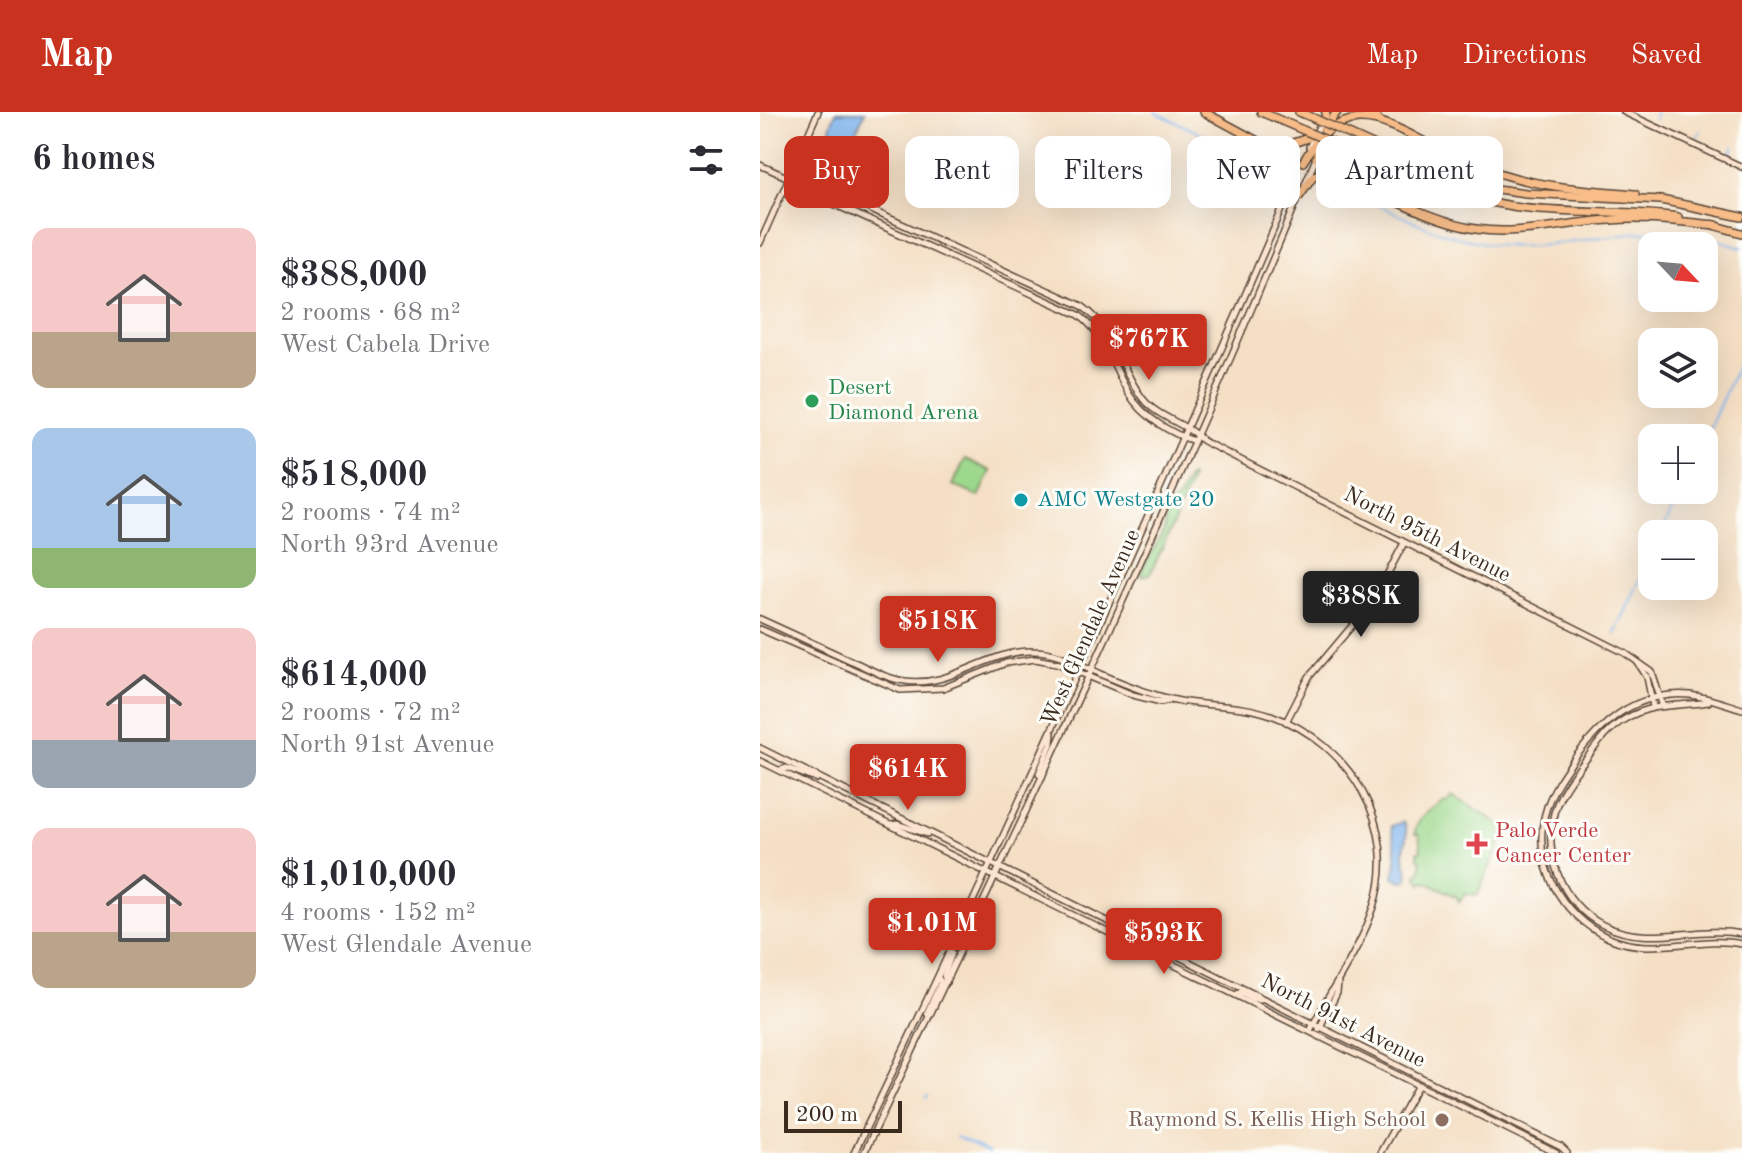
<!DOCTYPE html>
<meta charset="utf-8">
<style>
body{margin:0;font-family:"Old Standard TT",serif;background:#f7f7f7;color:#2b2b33;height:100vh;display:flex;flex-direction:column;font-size:30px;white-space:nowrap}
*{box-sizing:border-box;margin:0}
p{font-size:26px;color:#7c7c81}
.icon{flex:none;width:44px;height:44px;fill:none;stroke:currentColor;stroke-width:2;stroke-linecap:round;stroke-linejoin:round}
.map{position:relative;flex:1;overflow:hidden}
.panel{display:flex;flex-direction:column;background:#fff;width:760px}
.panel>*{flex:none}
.guide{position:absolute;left:24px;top:24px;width:760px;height:72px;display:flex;gap:16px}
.needle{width:52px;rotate:116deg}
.fabs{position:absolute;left:878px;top:120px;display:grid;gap:16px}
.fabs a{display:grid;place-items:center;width:80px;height:80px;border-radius:16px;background:#fff;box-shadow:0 8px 32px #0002;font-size:40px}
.scale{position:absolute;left:24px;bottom:20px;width:118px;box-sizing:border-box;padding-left:8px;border:4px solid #3b2a1e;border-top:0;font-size:22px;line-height:28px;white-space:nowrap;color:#3b2a1e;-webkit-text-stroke:6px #fdfcf7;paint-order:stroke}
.price{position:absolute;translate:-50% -68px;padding:0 18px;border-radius:8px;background:#c8321e;color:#fff;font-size:26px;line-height:52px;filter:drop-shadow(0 2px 4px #0008)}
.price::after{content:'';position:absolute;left:50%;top:48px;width:24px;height:18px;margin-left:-12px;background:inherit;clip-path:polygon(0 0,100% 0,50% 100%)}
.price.active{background:#222;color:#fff}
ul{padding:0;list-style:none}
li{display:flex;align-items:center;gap:24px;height:200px;padding:0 32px}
li span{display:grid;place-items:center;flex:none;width:224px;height:160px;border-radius:16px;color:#555}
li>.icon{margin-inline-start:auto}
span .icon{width:96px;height:96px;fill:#fffc;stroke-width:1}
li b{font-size:34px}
h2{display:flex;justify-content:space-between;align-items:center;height:96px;padding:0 32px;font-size:34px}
.tag{padding:0 28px;border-radius:16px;background:#fff;box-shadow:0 8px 32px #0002;font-size:28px;line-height:72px}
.tag.active{background:#c8321e;color:#fff}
header{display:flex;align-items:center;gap:48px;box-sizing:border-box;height:112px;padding:0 40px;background:#c8321e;color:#fff}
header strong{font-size:38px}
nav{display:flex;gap:44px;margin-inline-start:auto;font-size:28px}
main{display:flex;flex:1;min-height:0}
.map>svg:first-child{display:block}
.green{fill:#9bd88c;stroke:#6b8155;stroke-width:2}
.water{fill:#81b6ef;stroke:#5e7086;stroke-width:2}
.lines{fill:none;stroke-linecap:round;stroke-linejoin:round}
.stream{stroke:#81b6ef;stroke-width:2}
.secondary-casing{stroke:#574537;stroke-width:8}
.highway-casing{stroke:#574537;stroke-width:10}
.secondary{stroke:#fce5d0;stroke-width:5}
.highway{stroke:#f8bd89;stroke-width:7}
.highway-bridge-casing{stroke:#574537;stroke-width:10;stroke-linecap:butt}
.highway-bridge{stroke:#f8bd89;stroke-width:7}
.leisure-dot{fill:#2e9e5b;stroke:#fdfcf7;stroke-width:3}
.culture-dot{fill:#0f9aa8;stroke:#fdfcf7;stroke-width:3}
.health-dot{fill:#e0444e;stroke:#fdfcf7;stroke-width:3}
.education-dot{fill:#8d6e63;stroke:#fdfcf7;stroke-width:3}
.labels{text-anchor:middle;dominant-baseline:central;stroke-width:6;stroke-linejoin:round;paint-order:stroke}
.leisure-label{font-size:22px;fill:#27864d;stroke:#fdfcf7;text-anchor:start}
.culture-label{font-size:22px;fill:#0d838f;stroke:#fdfcf7;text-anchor:start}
.street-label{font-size:22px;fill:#3b2a1e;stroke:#fdfcf7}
.health-label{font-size:22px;fill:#be3a42;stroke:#fdfcf7;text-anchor:start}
.education-label{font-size:22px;fill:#785e54;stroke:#fdfcf7;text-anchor:end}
</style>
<header>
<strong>Map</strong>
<nav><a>Map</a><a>Directions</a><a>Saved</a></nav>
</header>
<main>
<section class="panel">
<h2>6 homes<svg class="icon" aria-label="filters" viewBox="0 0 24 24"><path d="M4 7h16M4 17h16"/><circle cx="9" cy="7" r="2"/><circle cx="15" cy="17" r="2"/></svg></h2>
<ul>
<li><span style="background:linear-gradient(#f6c9c9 65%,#b9a48a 0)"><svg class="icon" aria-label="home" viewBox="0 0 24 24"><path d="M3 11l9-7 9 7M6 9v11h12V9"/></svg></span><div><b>$388,000</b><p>2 rooms · 68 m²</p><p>West Cabela Drive</p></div></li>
<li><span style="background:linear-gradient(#a9c7e8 75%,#8fb573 0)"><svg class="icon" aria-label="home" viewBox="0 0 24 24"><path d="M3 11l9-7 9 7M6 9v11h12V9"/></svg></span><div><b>$518,000</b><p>2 rooms · 74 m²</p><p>North 93rd Avenue</p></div></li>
<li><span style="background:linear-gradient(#f6c9c9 70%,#9aa5b1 0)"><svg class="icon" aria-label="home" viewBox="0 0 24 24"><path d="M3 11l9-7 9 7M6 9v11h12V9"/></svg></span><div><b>$614,000</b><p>2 rooms · 72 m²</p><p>North 91st Avenue</p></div></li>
<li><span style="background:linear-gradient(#f6c9c9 65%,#b9a48a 0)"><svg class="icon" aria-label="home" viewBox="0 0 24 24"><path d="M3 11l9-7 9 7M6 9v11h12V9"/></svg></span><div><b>$1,010,000</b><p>4 rooms · 152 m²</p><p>West Glendale Avenue</p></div></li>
</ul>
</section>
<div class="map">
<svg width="982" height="1041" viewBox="0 0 982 1041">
<rect width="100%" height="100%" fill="#fdfcf7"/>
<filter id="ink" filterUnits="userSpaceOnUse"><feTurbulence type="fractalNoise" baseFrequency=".0125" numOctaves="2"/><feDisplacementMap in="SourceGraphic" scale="16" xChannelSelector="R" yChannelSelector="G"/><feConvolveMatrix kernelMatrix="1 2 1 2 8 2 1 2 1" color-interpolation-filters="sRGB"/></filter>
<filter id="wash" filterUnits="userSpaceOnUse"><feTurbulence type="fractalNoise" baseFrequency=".006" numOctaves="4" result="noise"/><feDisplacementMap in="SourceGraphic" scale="32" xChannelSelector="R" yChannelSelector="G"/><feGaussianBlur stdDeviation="1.8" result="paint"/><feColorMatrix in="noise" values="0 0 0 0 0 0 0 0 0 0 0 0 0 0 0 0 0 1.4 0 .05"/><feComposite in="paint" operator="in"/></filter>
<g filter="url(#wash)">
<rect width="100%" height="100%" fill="#f4dfc4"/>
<g class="green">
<path d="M 205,347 L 231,359 L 219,385 L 193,373 Z"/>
<path d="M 431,365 C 432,374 397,446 390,462 L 382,464 L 382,458 L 404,418 L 405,406 L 412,391 L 419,386 L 428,366 Z"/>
<path d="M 693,682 L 747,717 L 717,783 L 705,781 L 700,790 L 698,789 L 699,786 L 664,768 L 662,771 L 657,765 L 658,761 L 661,760 L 661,748 L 658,747 L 658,739 L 661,739 L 659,723 L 655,722 C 656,706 671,697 683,687 L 687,688 Z"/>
</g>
<g class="water">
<path d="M 76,0 L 105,0 L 89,34 C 67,24 66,23 76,0 Z"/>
<path d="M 643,710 C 650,721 644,730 644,742 C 645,753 650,756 647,768 L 642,769 L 634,765 C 638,738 636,740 631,714 Z"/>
</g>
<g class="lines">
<g class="stream">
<path d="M 395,0 L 477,39 L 530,58"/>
<path d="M 895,0 L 895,7"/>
<path d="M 938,24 L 940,19"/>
<path d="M 971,42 L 974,34"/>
<path d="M 562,66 C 620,93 680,130 745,133 C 788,136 831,125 873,121 C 910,118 947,123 982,135"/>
<path d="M 944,328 L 982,243"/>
<path d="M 901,422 L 921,378"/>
<path d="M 855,522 L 892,442"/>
<path d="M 166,986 L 167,984"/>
<path d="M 196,1025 L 229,1041"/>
</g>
</g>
</g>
<g filter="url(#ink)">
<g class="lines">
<g class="secondary-casing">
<g id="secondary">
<path d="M 864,0 L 982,55"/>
<path d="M 549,35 L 562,8"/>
<path d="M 0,53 L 29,66 L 41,66 L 322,194 C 358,220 358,255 383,287 C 399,307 427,311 443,329 L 865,541 L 892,560 L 902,592"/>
<path d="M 29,66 L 36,75 L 319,203 C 347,224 352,254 369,282 C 383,305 410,321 434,329"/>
<path d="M 545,72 L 557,44"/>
<path d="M 0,131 L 58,0"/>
<path d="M 0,507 C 31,521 63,536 94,550 C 110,557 127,567 145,569 C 191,576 228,538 273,539 C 298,539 319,552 341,562 C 364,572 391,583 415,588 C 447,595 480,592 511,603 C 589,631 641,713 614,795 C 599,840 570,878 550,919"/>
<path d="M 0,517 L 140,578 L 183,576 L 246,551 L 275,547 L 297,551 L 373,583 L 401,590 L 409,588"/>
<path d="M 878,551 L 887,565 L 893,595"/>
<path d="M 948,590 C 917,595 895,590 865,607 C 849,616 838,631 827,646 C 816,660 804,675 797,692 C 780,737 800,791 843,813 C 889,836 935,813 982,822"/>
<path d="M 982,597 C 959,590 935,580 911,583 C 869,587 842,611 817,643 C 805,660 793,676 787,695 C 769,748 800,804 849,826 C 892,845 938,823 982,832"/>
<path d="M 526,610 L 549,565 L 613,489 L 644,431"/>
<path d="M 0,636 L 801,1035 L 807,1041"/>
<path d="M 0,649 L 796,1041"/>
<path d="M 20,658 L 27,656 L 56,667"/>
<path d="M 282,665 L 279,661 L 291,632 L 292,621"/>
<path d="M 132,713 L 137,712 L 167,722"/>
<path d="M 186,870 L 184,863 L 192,841"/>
<path d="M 477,882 L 481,880 L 494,887 L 501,887"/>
<path d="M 169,904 L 167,901 L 181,870 L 178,866"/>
<path d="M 559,917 L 577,881 L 578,871"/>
<path d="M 94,1041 C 247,723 391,401 531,77"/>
<path d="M 104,1041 C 255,725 405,408 539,84"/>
<path d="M 620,1041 L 658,973"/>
</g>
</g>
<g class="highway-casing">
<g id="highway">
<path d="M 444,0 L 529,46 L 535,61 L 529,80"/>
<path d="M 501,0 L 543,18"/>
<path d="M 539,0 L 549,4"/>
<path d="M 566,0 C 560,25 568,49 587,66"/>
<path d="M 604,0 L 618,7"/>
<path d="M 566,15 L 577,0"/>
<path d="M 584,20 L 659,54 L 730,76 L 766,81 L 901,88 L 982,105"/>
<path d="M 507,31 L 530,32 L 557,23"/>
<path d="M 578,33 C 635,59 690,85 752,94 C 807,102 863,97 918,105"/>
<path d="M 556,46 L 561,25"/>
<path d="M 543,50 C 556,28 571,9 599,7 C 626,6 655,26 679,37 C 699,47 720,55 742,62 C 785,76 831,78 875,82"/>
<path d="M 539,84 L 553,64 L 566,60 C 617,76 662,109 716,117 C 760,124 806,110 851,108 C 886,105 921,110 956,113"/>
<path d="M 953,113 L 982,121"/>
</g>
</g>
<use href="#secondary" class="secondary"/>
<use href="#highway" class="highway"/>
<g class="highway-bridge-casing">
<g id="highway-bridge">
<path d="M 549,4 L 584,20"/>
<path d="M 543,18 L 578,33"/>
</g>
</g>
<use href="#highway-bridge" class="highway-bridge"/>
</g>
</g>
<circle class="leisure-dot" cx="52" cy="289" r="8"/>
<circle class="culture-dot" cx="261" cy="388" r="8"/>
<path class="health-dot" d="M713 720h8v8h8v8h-8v8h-8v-8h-8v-8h8z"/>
<circle class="education-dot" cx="682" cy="1008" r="8"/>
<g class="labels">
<g class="leisure-label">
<text x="68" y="276">Desert<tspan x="68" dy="25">Diamond Arena</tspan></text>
</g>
<g class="culture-label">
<text x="277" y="388">AMC Westgate 20</text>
</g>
<g class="street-label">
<text transform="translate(667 423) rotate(27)">North 95th Avenue</text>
<text transform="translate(331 516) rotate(-66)">West Glendale Avenue</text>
<text transform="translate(583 909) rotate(27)">North 91st Avenue</text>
</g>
<g class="health-label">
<text x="735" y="719">Palo Verde<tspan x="735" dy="25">Cancer Center</tspan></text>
</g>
<g class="education-label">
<text x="666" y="1008">Raymond S. Kellis High School</text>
</g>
</g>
</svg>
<div class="fabs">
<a><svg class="needle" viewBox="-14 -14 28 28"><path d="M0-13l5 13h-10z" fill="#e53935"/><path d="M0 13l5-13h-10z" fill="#7c7c81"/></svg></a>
<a><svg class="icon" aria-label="layers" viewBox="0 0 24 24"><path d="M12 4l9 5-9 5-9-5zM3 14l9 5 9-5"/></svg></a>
<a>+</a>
<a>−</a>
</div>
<div class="scale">200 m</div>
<b class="price" style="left:389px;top:270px">$767K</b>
<b class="price active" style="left:601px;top:527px">$388K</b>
<b class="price" style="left:178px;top:552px">$518K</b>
<b class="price" style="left:148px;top:700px">$614K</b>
<b class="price" style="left:172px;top:854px">$1.01M</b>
<b class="price" style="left:404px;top:864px">$593K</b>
<div class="guide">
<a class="tag active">Buy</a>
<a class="tag">Rent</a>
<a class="tag">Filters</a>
<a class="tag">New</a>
<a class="tag">Apartment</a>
</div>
</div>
</main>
